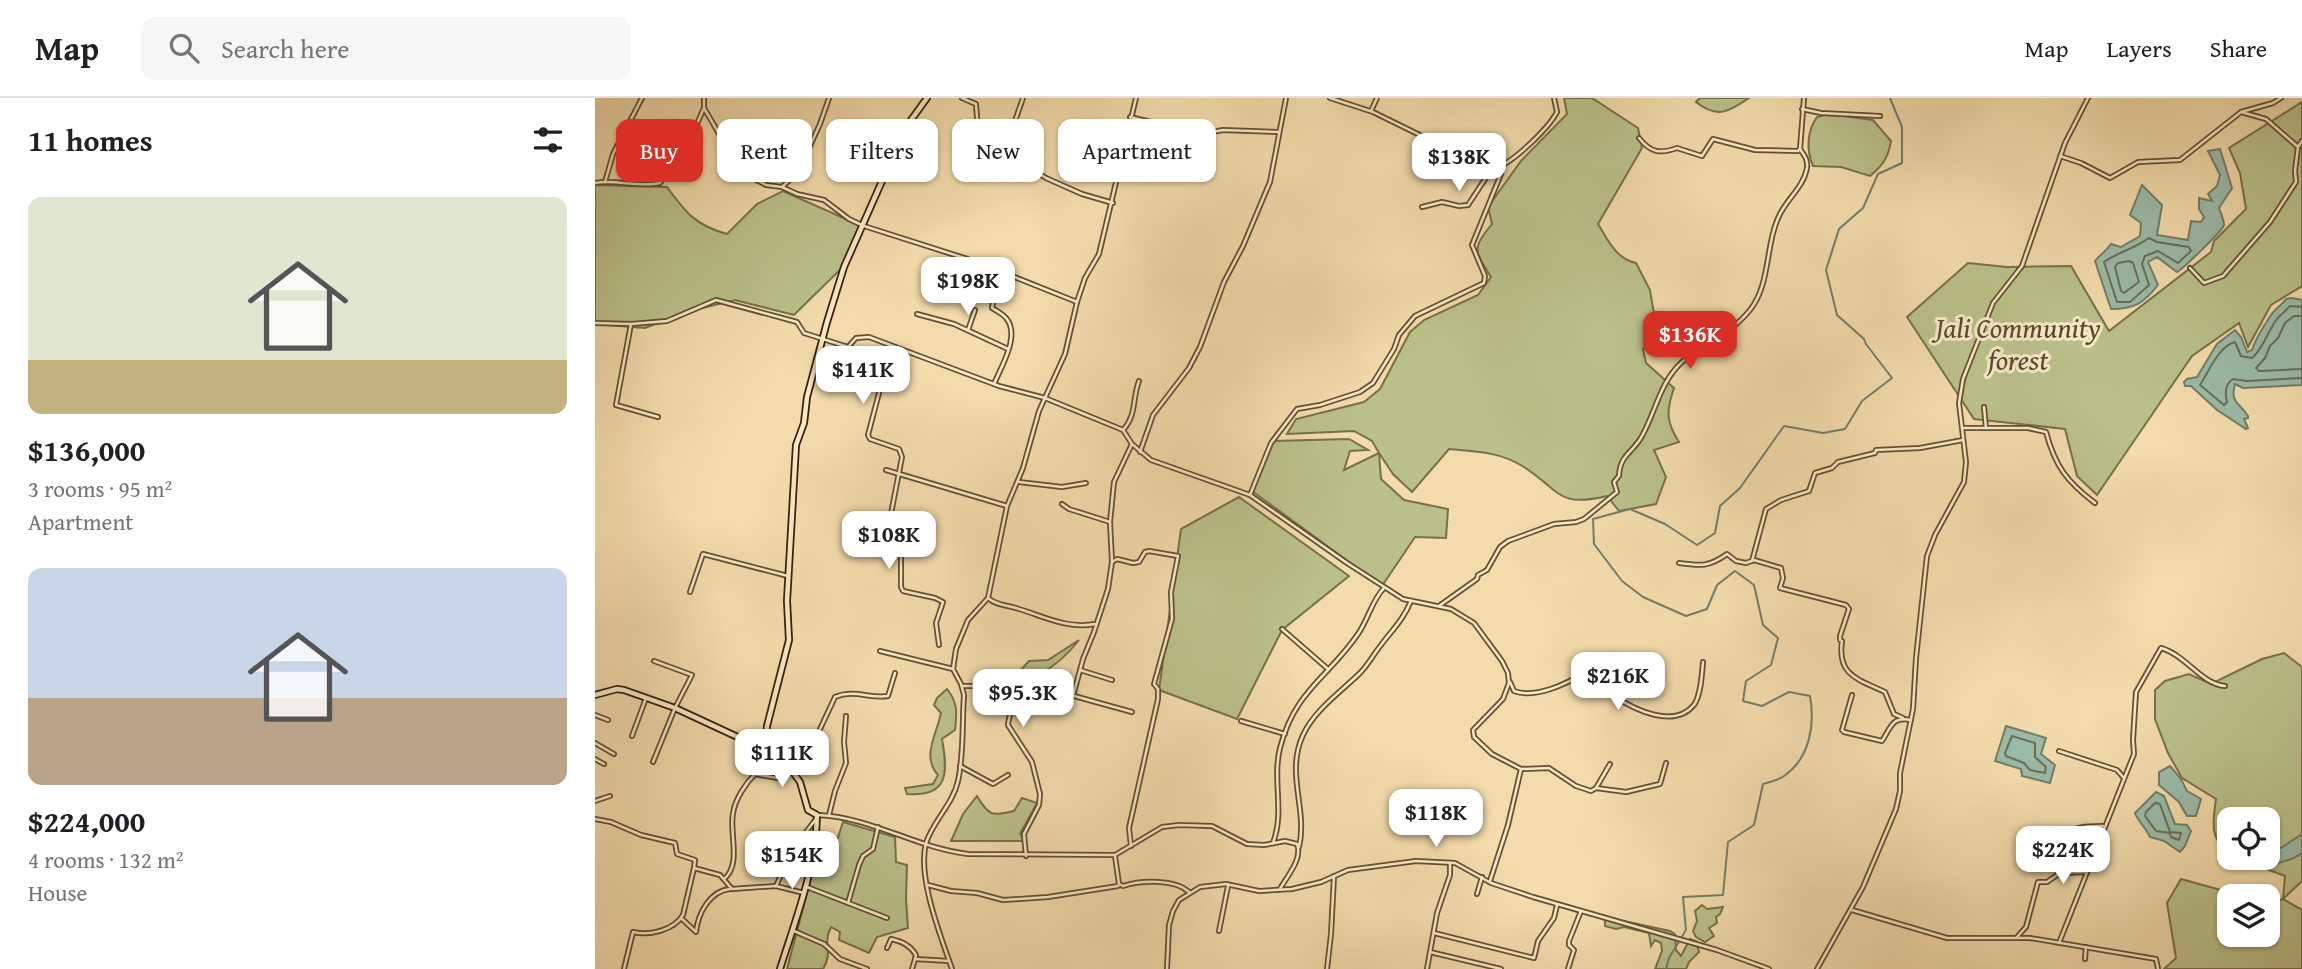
<!DOCTYPE html>
<meta charset="utf-8">
<style>
body{margin:0;font-family:"Gentium Book Plus",serif;background:#f6f6f6;color:#202124;height:100vh;display:flex;flex-direction:column;font-size:26px;white-space:nowrap}
*{box-sizing:border-box;margin:0}
p{font-size:23px;color:#757577}
.icon{flex:none;width:38px;height:38px;fill:none;stroke:currentColor;stroke-width:2;stroke-linecap:round;stroke-linejoin:round}
.map{position:relative;flex:1;overflow:hidden}
.drawer{display:flex;flex-direction:column;background:#fff;width:595px}
.drawer>*{flex:none}
.banner{position:absolute;left:21px;top:21px;width:665px;height:63px;display:flex;gap:14px}
.controls{position:absolute;left:1622px;top:709px;display:grid;gap:14px}
.controls a{display:grid;place-items:center;width:63px;height:63px;border-radius:14px;background:#fff;box-shadow:0 2px 5px #0004;font-size:35px}
.price{position:absolute;translate:-50% -60px;padding:0 16px;border-radius:14px;background:#fff;color:#222;font-size:23px;line-height:46px;filter:drop-shadow(0 2px 4px #0008)}
.price::after{content:'';position:absolute;left:50%;top:42px;width:21px;height:16px;margin-left:-10px;background:inherit;clip-path:polygon(0 0,100% 0,50% 100%)}
.price.selected{background:#d93025;color:#fff}
ul{padding:0;list-style:none}
li{display:grid;align-content:center;gap:14px;height:371px;padding:0 28px}
li span{display:grid;place-items:center;height:217px;border-radius:14px;color:#555}
li>.icon{margin-inline-start:auto}
span .icon{width:126px;height:126px;fill:#fffc;stroke-width:1}
li b{font-size:30px}
h2{display:flex;justify-content:space-between;align-items:center;height:84px;padding:0 28px;font-size:30px}
.tag{padding:0 24px;border-radius:14px;background:#fff;box-shadow:0 2px 5px #0004;font-size:24px;line-height:63px}
.tag.selected{background:#d93025;color:#fff}
header{display:flex;align-items:center;gap:42px;box-sizing:border-box;height:98px;padding:0 35px;background:#fff;border-bottom:2px solid #e0e0e0}
header strong{font-size:33px}
nav{display:flex;gap:38px;margin-inline-start:auto;font-size:24px}
.search{width:490px;height:63px;background:#f6f6f6;display:flex;align-items:center;gap:18px;box-sizing:border-box;padding:0 24px;border-radius:14px;color:#757577;font-size:26px}
main{display:flex;flex:1;min-height:0}
.map>svg:first-child{display:block}
.green{fill:#bac089;stroke:#787048;stroke-width:2}
.water{fill:#9bbba9;stroke:#727d69;stroke-width:2}
.lines{fill:none;stroke-linecap:round;stroke-linejoin:round}
.shore{stroke:#686e58;stroke-width:2}
.stream{stroke:#727d69;stroke-width:2}
.street-casing{stroke:#645031;stroke-width:6}
.secondary-casing{stroke:#352108;stroke-width:8}
.street{stroke:#f7e8c8;stroke-width:2.5}
.secondary{stroke:#f7e8c8;stroke-width:4.5}
.labels{text-anchor:middle;dominant-baseline:central;stroke-width:6;stroke-linejoin:round;paint-order:stroke}
.park-label{font-size:28px;font-style:italic;fill:#564928;stroke:#f7e8c8}
</style>
<header>
<strong>Map</strong>
<div class="search"><svg class="icon" aria-label="search" viewBox="0 0 24 24"><circle cx="10" cy="10" r="6"/><path d="M15 15l6 6"/></svg>Search here</div>
<nav><a>Map</a><a>Layers</a><a>Share</a></nav>
</header>
<main>
<section class="drawer">
<h2>11 homes<svg class="icon" aria-label="filters" viewBox="0 0 24 24"><path d="M4 7h16M4 17h16"/><circle cx="9" cy="7" r="2"/><circle cx="15" cy="17" r="2"/></svg></h2>
<ul>
<li><span style="background:linear-gradient(#dfe7d0 75%,#c2b280 0)"><svg class="icon" aria-label="home" viewBox="0 0 24 24"><path d="M3 11l9-7 9 7M6 9v11h12V9"/></svg></span><div><b>$136,000</b><p>3 rooms · 95 m²</p><p>Apartment</p></div></li>
<li><span style="background:linear-gradient(#c9d6e8 60%,#b9a48a 0)"><svg class="icon" aria-label="home" viewBox="0 0 24 24"><path d="M3 11l9-7 9 7M6 9v11h12V9"/></svg></span><div><b>$224,000</b><p>4 rooms · 132 m²</p><p>House</p></div></li>
</ul>
</section>
<div class="map">
<svg width="1707" height="871" viewBox="0 0 1707 871">
<rect width="100%" height="100%" fill="#f3dbab"/>
<filter id="stains"><feTurbulence type="fractalNoise" baseFrequency=".00286" numOctaves="4"/><feColorMatrix values="0 0 0 0 .2 0 0 0 0 .09 0 0 0 0 .02 0 0 0 .5 -.17"/></filter>
<radialGradient id="worn" r=".72"><stop offset=".6" stop-color="#630" stop-opacity="0"/><stop offset="1" stop-color="#630" stop-opacity=".3"/></radialGradient>
<g class="green">
<path d="M 969,0 L 997,0 L 1043,30 L 1047,50 L 1003,126 C 1013,142 1021,161 1041,165 L 1055,192 L 1063,239 L 1048,251 L 1051,265 L 1079,290 C 1071,313 1071,324 1084,344 L 1059,352 L 1071,379 L 1061,406 L 1024,413 L 1012,398 C 962,410 966,393 929,369 C 906,354 880,353 854,351 L 817,394 L 798,376 L 784,355 L 786,381 L 809,402 L 853,411 L 851,440 L 820,439 L 787,488 L 657,393 L 678,343 L 754,341 L 773,352 L 755,353 L 749,372 L 784,355 L 777,343 L 759,333 L 692,336 L 701,321 L 769,304 L 785,291 L 815,234 L 829,222 L 883,197 L 896,179 C 879,152 877,151 897,126 L 893,109 L 926,63 L 972,16 Z"/>
<path d="M 1105,0 L 1154,0 C 1134,14 1122,21 1101,4 Z"/>
<path d="M 1707,4 L 1707,188 L 1676,207 L 1653,249 L 1644,225 L 1597,258 L 1502,397 L 1482,378 L 1470,331 L 1379,321 L 1312,219 L 1373,165 L 1412,169 L 1476,168 L 1514,233 L 1616,154 L 1619,143 L 1651,111 L 1645,75 L 1634,50 Z"/>
<path d="M 1234,16 L 1278,22 L 1296,43 C 1293,60 1288,67 1275,78 L 1246,69 L 1218,68 C 1211,52 1212,33 1222,19 Z"/>
<path d="M 0,87 L 72,89 C 91,115 100,127 132,136 L 162,106 L 188,93 L 269,129 L 253,164 L 199,217 L 140,202 L 95,213 L 50,230 L 0,226 Z"/>
<path d="M 644,399 L 754,478 L 687,532 L 642,621 L 564,592 L 586,431 Z"/>
<path d="M 484,542 C 474,555 460,568 445,576 C 438,579 430,580 423,584 L 415,604 L 411,600 L 412,587 L 434,563 L 453,562 Z"/>
<path d="M 1689,555 L 1707,569 L 1707,783 L 1688,801 L 1707,812 L 1707,871 L 1569,871 L 1581,860 L 1572,805 L 1586,781 L 1626,792 L 1634,808 L 1634,836 L 1673,836 L 1673,806 L 1688,801 L 1690,778 L 1642,760 L 1673,760 L 1673,721 L 1634,721 L 1634,755 C 1614,741 1618,723 1621,701 L 1587,680 L 1573,655 L 1560,621 L 1560,592 L 1570,583 L 1594,576 L 1616,586 L 1667,561 Z"/>
<path d="M 352,591 C 363,605 362,614 360,632 L 347,641 C 353,675 354,699 312,696 L 310,690 L 338,686 L 343,677 C 326,658 342,636 346,615 L 339,607 L 342,600 Z"/>
<path d="M 382,698 C 394,718 396,718 419,713 L 427,700 L 442,705 L 425,736 L 430,743 L 356,743 L 368,716 Z"/>
<path d="M 248,724 L 300,739 L 301,764 L 312,767 L 311,801 L 313,830 L 282,839 L 274,855 L 244,842 L 245,834 L 236,829 C 227,846 239,853 228,871 L 192,871 L 221,761 L 237,758 Z"/>
<path d="M 1107,807 L 1112,811 L 1128,809 L 1125,816 L 1121,819 L 1122,825 L 1114,830 L 1119,838 L 1110,844 L 1101,839 L 1098,833 L 1102,823 L 1100,813 Z"/>
<path d="M 1010,819 L 1075,833 L 1080,836 L 1081,852 L 1086,858 L 1095,841 L 1101,843 L 1104,854 L 1094,864 L 1091,871 L 1060,871 L 1067,853 L 1066,845 L 1060,842 L 1056,848 L 1054,835 L 1029,829 L 1021,831 L 1010,828 Z"/>
</g>
<g class="water">
<path d="M 1625,51 L 1637,90 L 1624,110 C 1626,115 1629,122 1629,127 C 1628,132 1589,170 1582,174 L 1562,159 L 1553,164 L 1563,187 C 1548,206 1539,211 1516,211 L 1500,163 C 1505,156 1511,154 1516,146 L 1526,149 L 1545,138 L 1546,125 L 1535,117 L 1547,87 L 1567,107 L 1562,137 L 1593,142 L 1596,123 L 1606,124 L 1609,119 L 1604,111 L 1604,100 L 1617,103 L 1613,96 L 1622,88 L 1625,77 L 1613,53 Z"/>
<path d="M 1696,200 L 1707,202 L 1707,287 L 1648,290 L 1640,286 C 1635,305 1644,304 1653,318 L 1653,320 L 1649,321 L 1653,330 L 1651,331 L 1622,312 L 1596,288 L 1590,288 L 1589,284 L 1592,281 L 1602,279 L 1622,246 L 1640,232 L 1646,239 L 1652,254 L 1657,252 C 1661,239 1669,228 1676,217 C 1680,211 1687,207 1691,201 Z"/>
<path d="M 1411,628 L 1451,640 L 1446,656 L 1460,667 L 1455,685 L 1427,678 L 1426,671 L 1400,663 Z"/>
<path d="M 1575,668 L 1586,681 L 1592,693 L 1606,701 L 1601,718 L 1592,718 L 1584,704 L 1564,687 L 1564,674 Z"/>
<path d="M 1561,694 L 1569,698 L 1580,726 L 1592,727 L 1596,733 L 1590,748 L 1585,754 L 1569,743 L 1555,739 C 1551,730 1542,722 1540,715 Z"/>
<path d="M 1707,736 L 1707,755 C 1695,765 1682,762 1673,771 L 1667,760 L 1673,760 L 1673,749 L 1686,750 Z"/>
</g>
<g class="lines">
<g class="shore">
<path d="M 1554,140 L 1562,144 L 1594,149 L 1596,153 L 1583,165 L 1563,153 L 1550,158 L 1547,166 L 1554,187 L 1535,204 L 1522,204 L 1509,164 C 1523,154 1539,151 1554,140 Z"/>
<path d="M 1534,163 L 1538,165 L 1544,184 L 1529,195 L 1526,193 L 1520,169 L 1523,165 Z"/>
<path d="M 1707,209 L 1695,208 C 1691,213 1686,216 1682,221 C 1674,231 1667,253 1657,260 L 1646,258 L 1640,244 C 1624,248 1614,273 1605,287 L 1629,307 L 1632,304 C 1630,296 1630,286 1638,281 L 1652,283 L 1707,280"/>
<path d="M 1707,218 L 1699,218 L 1690,225 L 1683,240 L 1675,248 L 1670,260 L 1661,270 L 1664,273 L 1707,271"/>
<path d="M 1417,638 L 1440,645 L 1440,659 L 1451,669 L 1450,675 L 1435,672 L 1429,665 L 1411,658 L 1410,655 Z"/>
<path d="M 1560,705 L 1565,706 L 1575,734 L 1586,735 L 1584,742 L 1576,739 L 1575,735 L 1561,733 L 1550,718 L 1551,714 Z"/>
</g>
<path class="stream" d="M 1071,871 L 1074,860 L 1091,832 L 1088,799 L 1128,797 L 1133,744 L 1159,727 L 1168,686 C 1174,684 1184,682 1189,678 C 1215,660 1220,627 1215,598 L 1194,594 L 1167,608 L 1148,603 L 1151,583 L 1176,567 L 1183,540 L 1168,527 L 1159,487 L 1140,473 L 1122,487 L 1112,511 L 1091,518 L 1048,499 L 1027,483 L 999,446 L 998,421 L 1035,411 L 1070,426 L 1102,447 L 1120,435 L 1125,408 L 1145,390 L 1189,328 L 1228,335 L 1250,331 L 1267,303 L 1297,280 L 1271,246 L 1269,241 L 1242,217 L 1231,172 L 1244,131 L 1268,110 L 1283,76 L 1307,65 L 1307,29 L 1295,0"/>
<g class="street-casing">
<g id="street">
<path d="M 109,0 L 109,10 L 123,34 L 154,78 L 171,87 L 187,89 L 202,96 L 229,102 L 254,121 L 269,128 L 382,164 L 482,204"/>
<path d="M 367,0 L 381,6 L 383,32 L 386,37 L 411,49 L 432,68 L 451,80 L 487,96 L 518,105"/>
<path d="M 735,0 L 778,14 L 896,72 C 915,68 953,31 962,14 L 959,0"/>
<path d="M 1207,11 L 1226,15 L 1285,18"/>
<path d="M 776,13 L 782,0"/>
<path d="M 535,19 L 606,36 L 628,32 L 683,34"/>
<path d="M 1044,40 C 1056,55 1065,56 1082,50 L 1107,58 L 1118,41 L 1160,52 L 1203,53 L 1205,51"/>
<path d="M 411,49 L 428,0"/>
<path d="M 1703,49 L 1707,43"/>
<path d="M 1465,58 L 1486,65 L 1515,80 L 1543,64 L 1585,62 L 1646,14 L 1678,5 L 1686,0"/>
<path d="M 10,84 L 18,56 L 47,0"/>
<path d="M 0,85 C 21,81 43,90 65,85 L 93,46 L 109,10"/>
<path d="M 187,89 L 203,74 L 225,26 L 234,0"/>
<path d="M 827,109 L 847,104 L 864,108 L 873,107 L 896,72"/>
<path d="M 1595,170 L 1609,185 L 1628,178 L 1675,124 L 1701,84 L 1700,73 L 1703,49 L 1671,21 L 1646,14"/>
<path d="M 322,216 L 359,226 L 413,251"/>
<path d="M 0,225 L 36,226 L 72,223 L 121,202 L 202,224 L 209,235 L 253,249 L 262,253 L 263,258 L 259,274 L 263,280 L 284,291 L 284,295 L 273,337 L 275,341 L 304,351 L 307,359 L 293,431 L 306,451 L 306,489 L 308,493 L 340,500 L 348,504 L 341,525 L 344,547"/>
<path d="M 36,226 L 21,307 L 63,319"/>
<path d="M 373,232 L 380,212"/>
<path d="M 253,249 L 261,240 L 274,239 L 404,288 L 450,300 L 528,332 L 537,346 L 556,362 L 655,397 L 752,465 L 808,501 L 856,511 L 879,525 L 907,563 L 913,575 L 914,585 L 908,601 L 878,632 L 879,639 L 897,656 L 926,671 L 913,727 L 895,783"/>
<path d="M 399,286 C 406,269 426,237 411,220 C 408,216 402,213 397,210 L 404,173"/>
<path d="M 1389,309 L 1391,330"/>
<path d="M 1367,330 L 1433,330 L 1451,334 C 1460,368 1472,384 1500,405"/>
<path d="M 528,332 C 542,317 537,301 544,283"/>
<path d="M 545,354 L 558,317 L 594,270 L 605,249 L 629,184 L 648,148 L 675,84 L 691,0"/>
<path d="M 291,372 L 412,408"/>
<path d="M 424,384 L 467,389 L 491,385"/>
<path d="M 655,397 L 676,345 L 702,311 L 725,307 L 765,294 L 778,285 L 799,251 L 804,237 L 820,218 L 889,185 L 890,178 L 877,147 L 906,76 L 905,69"/>
<path d="M 467,406 L 474,411 L 515,424"/>
<path d="M 1157,463 L 1171,411 L 1186,402 L 1214,393 L 1220,375 L 1237,370 L 1243,364 L 1280,355 L 1281,352 L 1325,350 L 1368,342"/>
<path d="M 517,464 L 522,461 L 538,465 L 544,464 L 550,454 L 554,453 L 583,458 L 576,494 L 577,521 L 559,586 L 563,591 L 563,601 L 534,730 L 536,748"/>
<path d="M 1084,465 C 1106,468 1114,469 1132,456 L 1141,463 L 1151,465 L 1159,462 L 1186,470 L 1188,480 L 1185,490 L 1251,507 L 1254,511 L 1245,538 L 1245,542 L 1247,543 C 1242,577 1262,581 1290,594 L 1299,616 L 1308,620"/>
<path d="M 95,494 L 108,456 L 193,478"/>
<path d="M 393,500 C 402,508 413,507 424,511 C 450,519 472,531 500,526"/>
<path d="M 844,508 L 882,481 L 883,477 L 892,472 L 905,449 L 913,443 L 959,426 L 981,424 L 989,421 L 1022,394 L 1019,384 L 1024,378 C 1025,356 1038,355 1047,338 C 1061,313 1065,284 1087,264 C 1109,244 1135,237 1155,212 C 1176,186 1170,145 1185,116 C 1193,100 1209,88 1212,70 C 1213,61 1209,57 1205,51 L 1209,0"/>
<path d="M 687,531 L 733,571"/>
<path d="M 285,553 L 358,571"/>
<path d="M 485,572 L 517,582"/>
<path d="M 915,584 L 919,593 C 940,601 972,586 990,574 C 1001,578 1008,591 1019,598 C 1040,612 1079,631 1099,607 C 1106,597 1107,576 1108,564"/>
<path d="M 367,588 L 378,588 L 404,600"/>
<path d="M 1257,597 L 1247,632 L 1249,634 L 1287,643 C 1296,629 1297,618 1316,622"/>
<path d="M 478,598 L 488,561 L 499,534 L 513,491 L 517,464 L 515,424 L 519,384 L 537,346"/>
<path d="M 0,617 L 13,622"/>
<path d="M 646,623 L 690,636"/>
<path d="M 37,638 L 51,600"/>
<path d="M 0,645 L 19,656"/>
<path d="M 1464,653 L 1522,672 L 1528,679"/>
<path d="M 0,661 L 9,666"/>
<path d="M 58,664 L 80,610 L 97,577 L 59,563"/>
<path d="M 192,666 L 219,644 L 240,599 C 259,591 275,601 293,598 L 300,575"/>
<path d="M 365,668 L 398,686 L 413,677"/>
<path d="M 926,671 L 954,670 L 981,688 L 996,693 L 1001,690 L 1031,694 L 1065,686 L 1071,665"/>
<path d="M 1001,690 L 1015,666"/>
<path d="M 0,703 L 15,698"/>
<path d="M 223,717 C 276,719 321,750 373,756 L 520,757 L 567,729 L 584,727 L 617,728 L 652,746 L 669,747 L 690,743 L 702,746 C 708,761 692,778 685,791"/>
<path d="M 234,717 L 240,693 L 251,665 L 249,644 L 251,618"/>
<path d="M 0,721 L 16,724 L 46,737 L 80,745 L 82,756 L 100,762 L 99,770 L 125,777 L 137,791 L 181,788 L 209,795"/>
<path d="M 678,745 C 690,713 677,683 685,650 C 700,592 733,580 763,536 C 773,522 777,502 789,490"/>
<path d="M 704,749 C 713,711 690,676 708,637 C 719,613 744,595 763,577 C 772,569 778,557 786,547 C 798,531 808,522 816,503"/>
<path d="M 431,758 L 429,736 L 444,707 L 445,696 L 437,664 L 413,627 C 413,620 420,602 422,591 L 428,586 L 441,590 L 443,588 L 537,614"/>
<path d="M 1465,775 L 1492,774"/>
<path d="M 129,781 C 147,766 134,736 138,715 C 140,702 150,686 160,676 L 182,680 L 193,667"/>
<path d="M 524,786 L 528,788 C 546,782 580,781 594,794"/>
<path d="M 333,787 L 356,793 L 382,795 L 408,802 L 453,799 L 523,788 L 524,786 L 520,758"/>
<path d="M 181,788 L 198,751 L 221,721"/>
<path d="M 212,789 L 292,820"/>
<path d="M 882,796 L 887,779"/>
<path d="M 253,805 L 264,767 L 268,758 L 278,751 L 283,729"/>
<path d="M 1257,812 L 1352,840 L 1435,840 L 1561,861 L 1563,871"/>
<path d="M 86,820 L 101,834 C 103,815 115,793 135,791"/>
<path d="M 199,833 L 229,846 L 245,861 L 272,871"/>
<path d="M 624,833 L 633,788"/>
<path d="M 839,835 L 939,860 L 943,843 L 959,820 L 962,807"/>
<path d="M 1422,839 L 1431,829 L 1443,784 L 1452,784 L 1465,775 C 1470,737 1464,728 1508,728"/>
<path d="M 1464,845 L 1539,656 L 1538,642 L 1541,594 L 1566,550 C 1591,557 1606,586 1630,588"/>
<path d="M 292,850 L 296,841 C 306,843 316,848 321,857 L 320,861"/>
<path d="M 835,854 L 906,871"/>
<path d="M 1490,861 L 1491,849"/>
<path d="M 29,871 L 38,834 C 55,838 79,832 88,817 L 99,770"/>
<path d="M 317,871 L 320,861 L 354,863"/>
<path d="M 357,871 C 346,839 322,779 331,745 C 338,723 358,706 363,683 C 369,656 367,625 369,597 L 366,586 L 358,571 L 361,551 L 373,522 L 393,500 L 412,408 L 428,370 L 444,313 L 470,256 L 482,204 L 490,180 L 504,156 L 541,0"/>
<path d="M 572,871 L 574,827 L 578,813 L 584,802 L 605,789 L 631,786 L 664,793 L 697,791 L 726,784 L 753,772 L 821,763 L 860,765 L 896,785 L 938,799 L 1122,852 L 1174,871"/>
<path d="M 732,871 L 736,836 L 739,778"/>
<path d="M 832,871 L 842,815 L 855,777 L 855,765"/>
<path d="M 973,871 L 979,852 L 974,847 L 974,843 L 986,813"/>
<path d="M 1222,871 L 1268,789 L 1301,711 L 1305,693 L 1305,675 L 1318,611 L 1321,560 L 1332,458 L 1340,437 L 1369,384 L 1371,364 L 1364,305 L 1368,281 L 1398,205 L 1427,168 L 1470,45 L 1493,0"/>
</g>
</g>
<g class="secondary-casing">
<g id="secondary">
<path d="M 0,597 L 22,591 L 29,592 L 80,610 L 162,648 L 168,649 L 171,645"/>
<path d="M 185,871 C 201,820 221,770 222,717 L 213,712 L 205,684 L 192,666 L 173,648 L 171,644 L 172,628 L 194,542 L 192,503 L 201,347 L 209,325 L 212,299 L 232,224 L 249,169 L 311,29 L 332,0"/>
</g>
</g>
<use href="#street" class="street"/>
<use href="#secondary" class="secondary"/>
</g>
<g class="labels">
<g class="park-label">
<text x="1423" y="229">Jali Community<tspan x="1423" dy="32">forest</tspan></text>
</g>
</g>
<rect width="100%" height="100%" filter="url(#stains)"/>
<rect width="100%" height="100%" fill="url(#worn)"/>
</svg>
<div class="controls">
<a><svg class="icon" aria-label="locate" viewBox="0 0 24 24"><circle cx="12" cy="12" r="6"/><path d="M12 2v4M12 18v4M2 12h4M18 12h4"/></svg></a>
<a><svg class="icon" aria-label="layers" viewBox="0 0 24 24"><path d="M12 4l9 5-9 5-9-5zM3 14l9 5 9-5"/></svg></a>
</div>
<b class="price" style="left:864px;top:95px">$138K</b>
<b class="price" style="left:373px;top:219px">$198K</b>
<b class="price selected" style="left:1095px;top:273px">$136K</b>
<b class="price" style="left:268px;top:308px">$141K</b>
<b class="price" style="left:294px;top:473px">$108K</b>
<b class="price" style="left:1023px;top:614px">$216K</b>
<b class="price" style="left:428px;top:631px">$95.3K</b>
<b class="price" style="left:187px;top:691px">$111K</b>
<b class="price" style="left:841px;top:751px">$118K</b>
<b class="price" style="left:1468px;top:788px">$224K</b>
<b class="price" style="left:197px;top:793px">$154K</b>
<div class="banner">
<a class="tag selected">Buy</a>
<a class="tag">Rent</a>
<a class="tag">Filters</a>
<a class="tag">New</a>
<a class="tag">Apartment</a>
</div>
</div>
</main>
